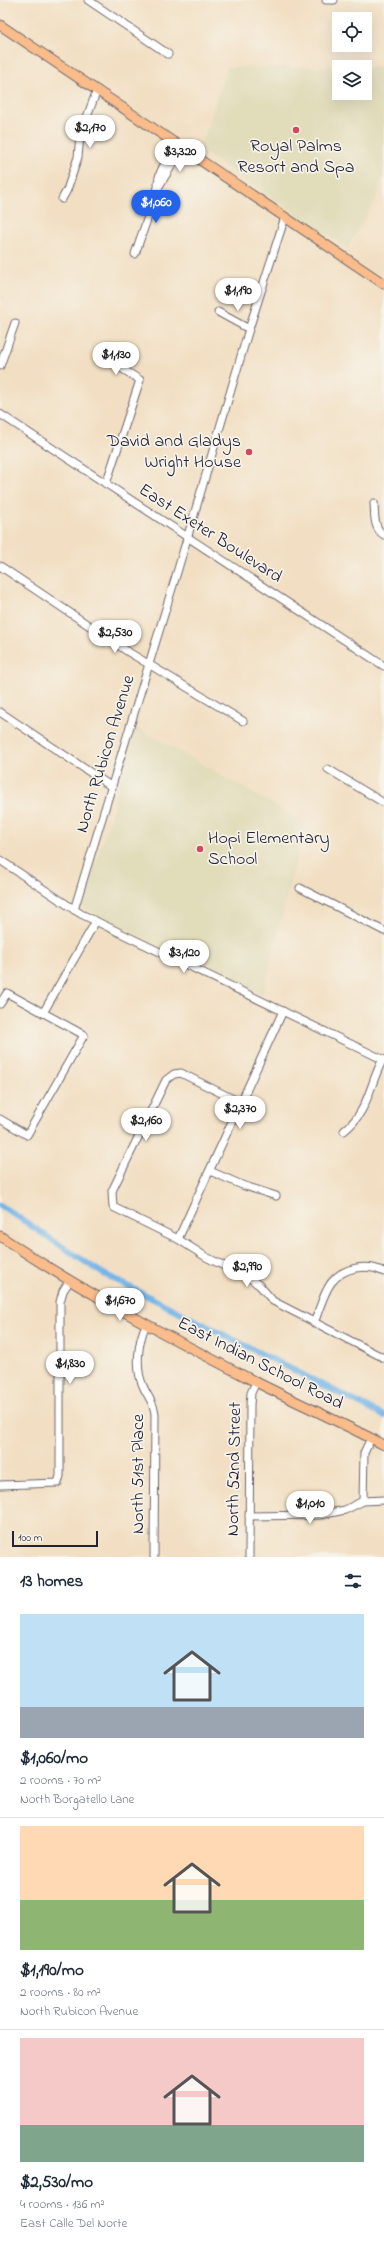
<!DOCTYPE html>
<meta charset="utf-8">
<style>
body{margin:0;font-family:"Indie Flower",sans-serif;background:#f6f6f7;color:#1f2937;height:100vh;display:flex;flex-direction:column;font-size:15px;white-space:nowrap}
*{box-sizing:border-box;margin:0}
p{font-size:13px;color:#747a83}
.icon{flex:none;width:22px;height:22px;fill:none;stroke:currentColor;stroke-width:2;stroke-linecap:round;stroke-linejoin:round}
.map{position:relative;height:1557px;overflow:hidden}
.drawer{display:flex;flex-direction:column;background:#fff;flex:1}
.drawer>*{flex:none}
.controls{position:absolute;left:332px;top:12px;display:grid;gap:8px}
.controls a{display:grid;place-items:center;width:40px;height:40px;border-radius:0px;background:#fff;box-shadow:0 4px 16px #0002;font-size:20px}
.scale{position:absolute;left:12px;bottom:10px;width:86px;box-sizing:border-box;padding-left:4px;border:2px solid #22223b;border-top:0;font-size:11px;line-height:14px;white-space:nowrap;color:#22223b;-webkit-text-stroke:3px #f7f3e8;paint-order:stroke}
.price{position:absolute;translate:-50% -34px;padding:0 9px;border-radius:14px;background:#fff;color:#222;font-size:13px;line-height:26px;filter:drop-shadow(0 1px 2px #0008)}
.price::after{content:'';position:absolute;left:50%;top:24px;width:12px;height:9px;margin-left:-6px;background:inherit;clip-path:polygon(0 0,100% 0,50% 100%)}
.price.on{background:#2563eb;color:#fff}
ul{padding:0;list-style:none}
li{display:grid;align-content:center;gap:8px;height:212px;padding:0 20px}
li+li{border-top:1px solid #e0e1e3}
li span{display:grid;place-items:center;height:124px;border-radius:0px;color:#555}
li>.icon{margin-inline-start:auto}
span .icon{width:72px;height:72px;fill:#fffc;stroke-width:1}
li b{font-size:17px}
h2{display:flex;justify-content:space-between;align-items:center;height:48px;padding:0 20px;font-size:17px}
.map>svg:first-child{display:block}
.built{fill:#e1dcba;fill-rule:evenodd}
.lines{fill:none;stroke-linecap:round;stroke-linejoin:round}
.canal{stroke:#73b5e8;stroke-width:6}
.minor-casing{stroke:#6b646b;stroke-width:9}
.major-casing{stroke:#6b646b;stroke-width:11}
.minor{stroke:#fff;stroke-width:7}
.major{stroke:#f9bc8a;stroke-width:9}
.poi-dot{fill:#d1495b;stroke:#f7f3e8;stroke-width:1.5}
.labels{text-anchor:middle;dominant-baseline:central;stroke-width:3.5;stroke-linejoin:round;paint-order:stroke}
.poi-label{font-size:18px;fill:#22223b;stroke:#f7f3e8}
.street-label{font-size:18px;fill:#22223b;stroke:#f7f3e8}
</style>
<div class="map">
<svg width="384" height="1557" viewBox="0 0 384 1557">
<rect width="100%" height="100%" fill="#f7f3e8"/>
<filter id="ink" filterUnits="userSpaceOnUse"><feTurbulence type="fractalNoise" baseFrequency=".025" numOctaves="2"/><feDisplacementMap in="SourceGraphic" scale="8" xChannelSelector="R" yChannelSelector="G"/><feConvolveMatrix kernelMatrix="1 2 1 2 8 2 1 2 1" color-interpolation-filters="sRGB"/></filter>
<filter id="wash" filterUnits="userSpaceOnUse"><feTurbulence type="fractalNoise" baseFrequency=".012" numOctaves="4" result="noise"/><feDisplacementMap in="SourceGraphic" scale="16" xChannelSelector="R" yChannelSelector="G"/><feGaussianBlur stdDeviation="0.9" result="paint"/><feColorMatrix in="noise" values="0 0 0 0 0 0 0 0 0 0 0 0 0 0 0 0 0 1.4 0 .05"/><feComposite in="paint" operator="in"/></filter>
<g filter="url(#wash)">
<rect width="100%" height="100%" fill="#f2dfc3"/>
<g class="built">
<path d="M 227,67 L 384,67 L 384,173 L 375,201 L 347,248 L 197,148 L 206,132 ZM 339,67 L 365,67 L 365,93 L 339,93 Z"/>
<path d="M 135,726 L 305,823 L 262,995 L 85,909 L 82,906 L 114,806 L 121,772 Z"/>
</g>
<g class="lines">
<path class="canal" d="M 0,1205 L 102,1273 L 384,1416"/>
</g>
</g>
<g filter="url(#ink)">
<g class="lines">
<g class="minor-casing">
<g id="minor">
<path d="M 88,0 L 168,54"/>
<path d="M 326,0 L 334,0"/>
<path d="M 158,188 L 177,157 L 180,147"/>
<path d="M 62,199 L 67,190 L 78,157 L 80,136 L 97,90"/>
<path d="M 135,254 L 158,188 C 157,171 168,157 181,146"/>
<path d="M 218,312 L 249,329"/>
<path d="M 102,356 L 140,380 L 106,484"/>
<path d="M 0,366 L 15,323"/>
<path d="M 0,414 L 384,666"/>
<path d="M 374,503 C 375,515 373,528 384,535"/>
<path d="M 0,566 L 130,653 L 243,721"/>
<path d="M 0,712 L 112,787"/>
<path d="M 328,769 L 384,803"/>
<path d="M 0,860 L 81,914 L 384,1060"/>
<path d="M 300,888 L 384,931"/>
<path d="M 74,910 L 178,569 L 249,329 L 285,217"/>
<path d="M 0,1004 L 7,993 L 84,1035 L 27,1135 L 0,1119"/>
<path d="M 43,1013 L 96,921"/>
<path d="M 241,1103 L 181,1073 L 174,1074 L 166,1080 L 112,1191 L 113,1207 L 178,1239 L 206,1257 L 251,1279 L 260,1286 L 273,1301 L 384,1358"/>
<path d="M 344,1131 C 369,1111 369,1085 383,1059"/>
<path d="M 210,1171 L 242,1185 L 276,1196"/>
<path d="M 178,1239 L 283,1011"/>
<path d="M 314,1323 C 319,1311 323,1294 331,1283 C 343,1267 367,1263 384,1272"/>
<path d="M 146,1325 C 138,1341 135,1369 143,1386 C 147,1396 154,1402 155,1414 L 154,1557"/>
<path d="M 0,1485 L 58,1483 L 60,1476 L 60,1302 L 63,1291 L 70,1280"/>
<path d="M 363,1501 L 364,1453 L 371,1438"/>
<path d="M 249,1516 L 320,1515 L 345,1510 L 363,1501 L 384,1500"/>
<path d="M 249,1557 L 250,1405 L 251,1393 L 256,1382"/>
</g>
</g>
<g class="major-casing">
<g id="major">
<path d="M 0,25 L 384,284"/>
<path d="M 0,1236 C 81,1291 169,1337 256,1382 C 298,1403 342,1423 384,1445"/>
</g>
</g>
<use href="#minor" class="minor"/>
<use href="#major" class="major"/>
</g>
</g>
<g class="poi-dot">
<circle cx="296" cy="130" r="4"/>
<circle cx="249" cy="452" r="4"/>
<circle cx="200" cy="849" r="4"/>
</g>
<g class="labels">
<g class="poi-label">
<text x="296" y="147">Royal Palms<tspan x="296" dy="21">Resort and Spa</tspan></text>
<text x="241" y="442" text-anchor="end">David and Gladys<tspan x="241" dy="21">Wright House</tspan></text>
<text x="208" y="839" text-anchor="start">Hopi Elementary<tspan x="208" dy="21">School</tspan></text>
</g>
<g class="street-label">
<text transform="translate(210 534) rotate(33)">East Exeter Boulevard</text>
<text transform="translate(106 754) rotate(-73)">North Rubicon Avenue</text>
<text transform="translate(260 1364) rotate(27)">East Indian School Road</text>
<text transform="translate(235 1469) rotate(-89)">North 52nd Street</text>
<text transform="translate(139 1474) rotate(-90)">North 51st Place</text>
</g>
</g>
</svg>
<div class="controls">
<a><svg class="icon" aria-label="locate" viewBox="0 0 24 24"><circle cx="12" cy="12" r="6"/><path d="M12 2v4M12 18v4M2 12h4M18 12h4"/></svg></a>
<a><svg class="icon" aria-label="layers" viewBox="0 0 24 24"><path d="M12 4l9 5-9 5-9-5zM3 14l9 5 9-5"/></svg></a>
</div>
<div class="scale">100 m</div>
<b class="price" style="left:90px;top:149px">$2,170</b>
<b class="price" style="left:180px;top:173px">$3,320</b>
<b class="price on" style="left:156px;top:224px">$1,060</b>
<b class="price" style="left:238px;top:312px">$1,190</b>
<b class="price" style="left:116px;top:376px">$1,130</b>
<b class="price" style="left:115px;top:654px">$2,530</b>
<b class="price" style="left:184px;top:974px">$3,120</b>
<b class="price" style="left:240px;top:1130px">$2,370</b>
<b class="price" style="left:146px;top:1142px">$2,160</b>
<b class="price" style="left:247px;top:1288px">$2,990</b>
<b class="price" style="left:120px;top:1322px">$1,670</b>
<b class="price" style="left:70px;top:1385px">$1,830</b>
<b class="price" style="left:310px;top:1525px">$1,010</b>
</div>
<section class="drawer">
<h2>13 homes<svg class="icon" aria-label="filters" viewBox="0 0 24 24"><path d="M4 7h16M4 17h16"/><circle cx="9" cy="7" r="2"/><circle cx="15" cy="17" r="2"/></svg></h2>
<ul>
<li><span style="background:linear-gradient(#bfe0f5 75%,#9aa5b1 0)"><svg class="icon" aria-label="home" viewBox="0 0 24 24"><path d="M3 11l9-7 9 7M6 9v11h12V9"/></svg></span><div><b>$1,060/mo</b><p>2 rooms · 70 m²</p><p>North Borgatello Lane</p></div></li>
<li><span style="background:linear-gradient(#ffd9b3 60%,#8fb573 0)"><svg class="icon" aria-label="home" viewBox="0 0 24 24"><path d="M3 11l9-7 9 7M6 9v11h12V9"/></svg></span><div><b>$1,190/mo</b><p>2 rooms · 80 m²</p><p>North Rubicon Avenue</p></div></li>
<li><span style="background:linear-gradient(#f6c9c9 70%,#7fa58c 0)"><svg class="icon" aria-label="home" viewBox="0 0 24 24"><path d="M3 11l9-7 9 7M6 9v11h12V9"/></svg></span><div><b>$2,530/mo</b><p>4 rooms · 136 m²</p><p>East Calle Del Norte</p></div></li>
</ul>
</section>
